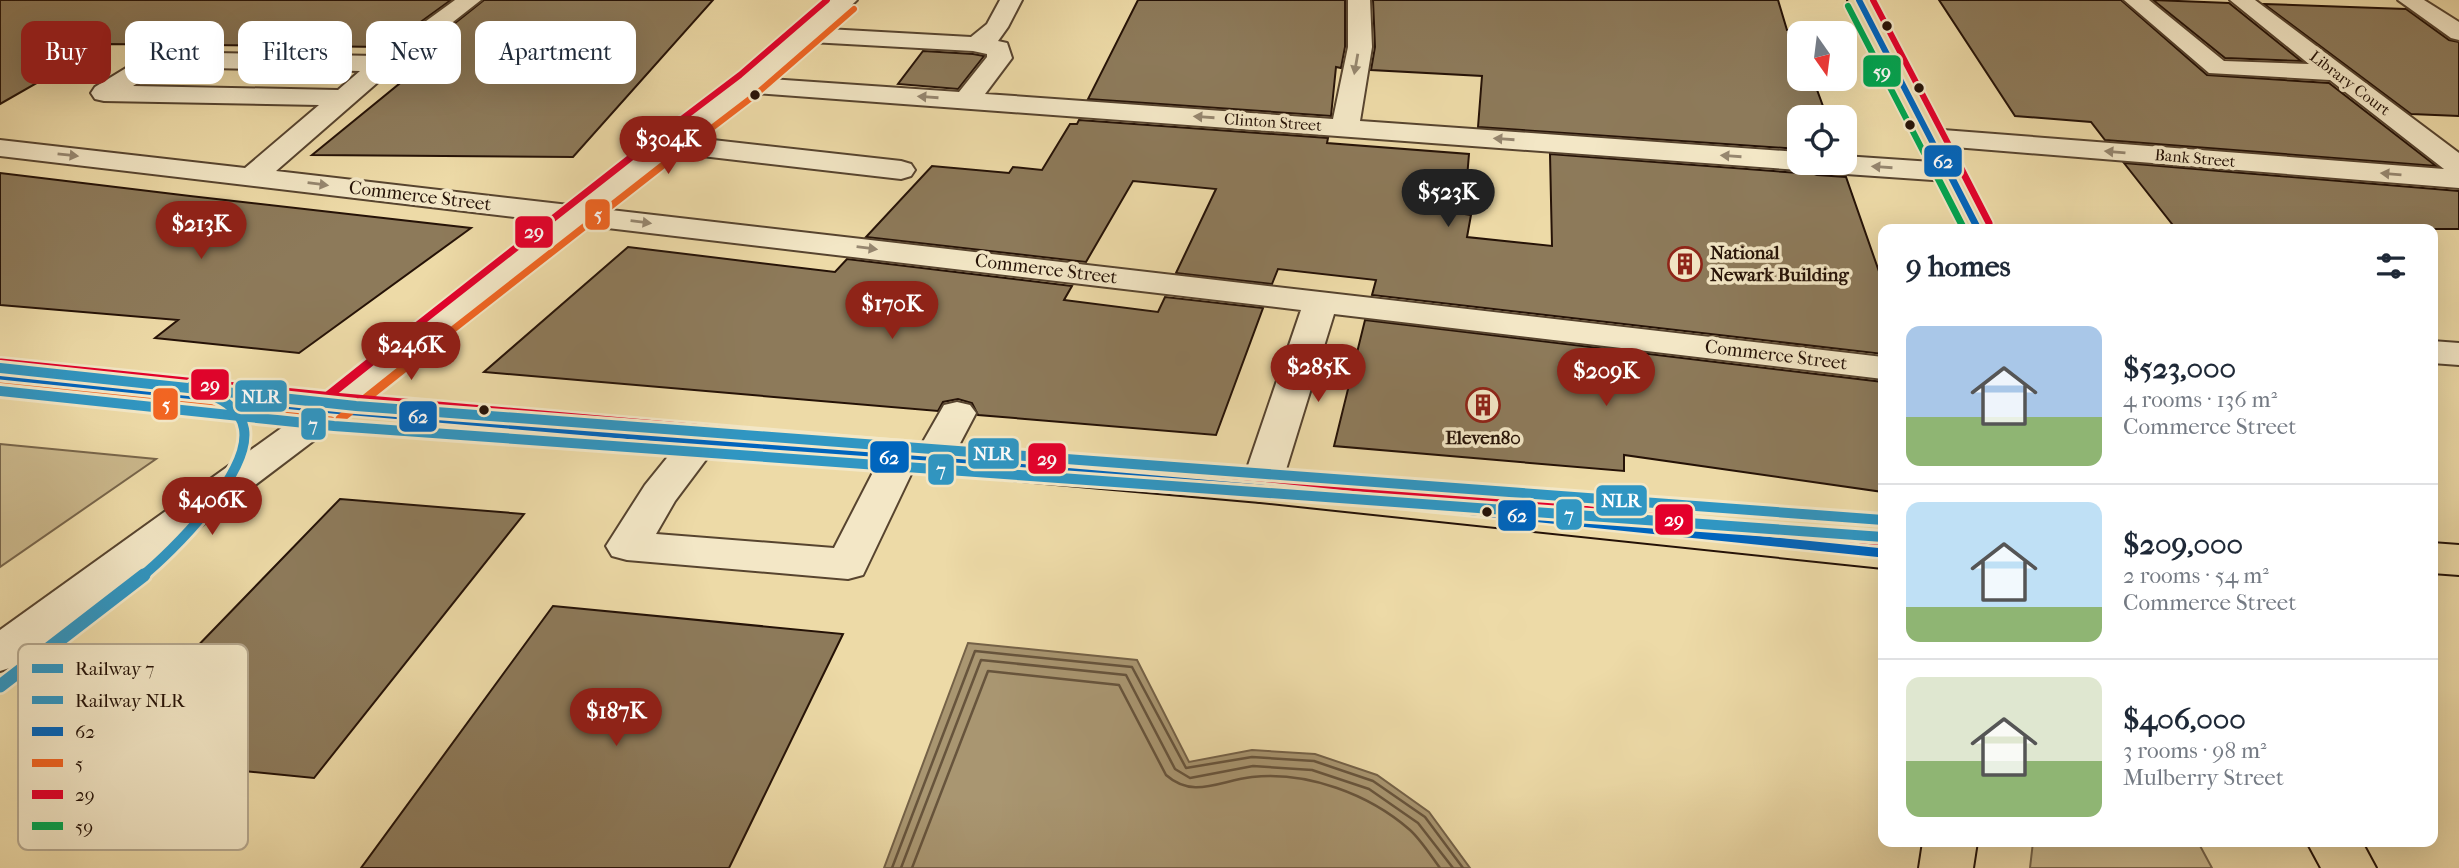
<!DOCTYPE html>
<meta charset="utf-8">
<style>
body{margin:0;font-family:"IM FELL French Canon",serif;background:#f6f6f7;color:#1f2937;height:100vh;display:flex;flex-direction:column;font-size:26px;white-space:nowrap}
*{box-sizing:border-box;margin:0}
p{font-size:23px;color:#747a83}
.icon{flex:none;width:38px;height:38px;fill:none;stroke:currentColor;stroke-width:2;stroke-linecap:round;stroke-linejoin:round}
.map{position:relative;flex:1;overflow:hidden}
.sheet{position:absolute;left:1878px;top:224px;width:560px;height:623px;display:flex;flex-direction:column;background:#fff;border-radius:14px;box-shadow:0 7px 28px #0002}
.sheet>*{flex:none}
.top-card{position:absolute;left:21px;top:21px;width:665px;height:63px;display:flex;gap:14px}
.needle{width:46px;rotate:166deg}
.buttons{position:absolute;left:1787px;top:21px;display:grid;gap:14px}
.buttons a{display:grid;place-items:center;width:70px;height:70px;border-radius:14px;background:#fff;box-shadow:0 7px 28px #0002;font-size:35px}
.price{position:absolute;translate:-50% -60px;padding:0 16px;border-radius:24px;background:#8f2418;color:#fff;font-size:23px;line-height:46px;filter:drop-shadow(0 2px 4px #0008)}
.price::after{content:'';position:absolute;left:50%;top:42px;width:21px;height:16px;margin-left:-10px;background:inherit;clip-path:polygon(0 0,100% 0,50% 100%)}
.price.selected{background:#222;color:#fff}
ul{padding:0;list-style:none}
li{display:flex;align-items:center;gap:21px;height:175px;padding:0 28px}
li+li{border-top:2px solid #e0e1e3}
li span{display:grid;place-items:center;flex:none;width:196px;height:140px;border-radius:14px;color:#555}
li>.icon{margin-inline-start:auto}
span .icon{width:84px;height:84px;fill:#fffc;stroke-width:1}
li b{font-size:30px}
h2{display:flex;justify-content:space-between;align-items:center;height:84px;padding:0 28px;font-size:30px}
.tag{padding:0 24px;border-radius:14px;background:#fff;box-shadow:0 7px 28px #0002;font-size:24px;line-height:63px}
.tag.selected{background:#8f2418;color:#fff}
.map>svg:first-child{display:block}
.green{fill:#cbb88c;stroke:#78654a;stroke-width:2}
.water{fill:#a99671;stroke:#746147;stroke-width:2}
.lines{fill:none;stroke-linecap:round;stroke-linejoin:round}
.shore{stroke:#67543c;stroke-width:2.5}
.building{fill:#8d7a5a;stroke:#251207;stroke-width:2}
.minor-casing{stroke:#57442f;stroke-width:4}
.major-casing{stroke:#251207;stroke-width:4}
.minor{fill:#f3e7c6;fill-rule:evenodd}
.major{fill:#eddaa7;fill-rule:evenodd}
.bus-1-far2-casing{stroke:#f3e7c6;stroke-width:10}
.bus-1-far1-casing{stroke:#f3e7c6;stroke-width:11}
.bus-1-casing{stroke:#f3e7c6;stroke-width:14}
.bus-2-far2-casing{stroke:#f3e7c6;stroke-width:10}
.bus-2-far1-casing{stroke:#f3e7c6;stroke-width:11}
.bus-2-casing{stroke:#f3e7c6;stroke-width:14}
.bus-3-far2-casing{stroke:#f3e7c6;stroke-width:10}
.bus-3-far1-casing{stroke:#f3e7c6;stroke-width:11}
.bus-3-casing{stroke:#f3e7c6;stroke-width:14}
.bus-4-far1-casing{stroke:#f3e7c6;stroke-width:10}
.bus-4-casing{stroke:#f3e7c6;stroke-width:11}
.bus-1-far2{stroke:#0065bd;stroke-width:6}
.bus-1-far1{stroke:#0065bd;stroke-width:7}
.bus-1{stroke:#0065bd;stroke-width:9}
.bus-2-far2{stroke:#f26522;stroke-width:6}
.bus-2-far1{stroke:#f26522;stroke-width:7}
.bus-2{stroke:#f26522;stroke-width:9}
.bus-3-far2{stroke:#e4002b;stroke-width:6}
.bus-3-far1{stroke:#e4002b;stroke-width:7}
.bus-3{stroke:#e4002b;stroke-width:9}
.bus-4-far1{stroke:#00a651;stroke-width:6}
.bus-4{stroke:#00a651;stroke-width:7}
.rail-1-far1-casing{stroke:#f3e7c6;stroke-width:16}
.rail-1-casing{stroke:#f3e7c6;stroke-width:18}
.rail-2-casing{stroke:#f3e7c6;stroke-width:16}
.rail-1-far1{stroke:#3096c2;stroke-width:10}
.rail-1{stroke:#3096c2;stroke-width:13}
.rail-2{stroke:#3096c2;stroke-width:10}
.oneway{fill:#968770}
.bus-dot{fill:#251207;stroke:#f3e7c6;stroke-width:2.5}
.labels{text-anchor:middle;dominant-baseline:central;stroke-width:7;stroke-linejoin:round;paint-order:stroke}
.far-street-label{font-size:16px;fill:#251207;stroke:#f3e7c6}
.street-label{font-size:19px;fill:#251207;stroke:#f3e7c6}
.poi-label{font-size:19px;font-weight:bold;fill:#251207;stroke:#f3e7c6;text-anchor:start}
.key{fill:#f3e7c6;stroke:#b5a78d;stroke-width:2}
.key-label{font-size:19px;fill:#251207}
.line-badge{stroke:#f3e7c6;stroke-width:2.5}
.badge-label{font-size:19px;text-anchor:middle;font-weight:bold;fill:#fff}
</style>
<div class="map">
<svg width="2459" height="868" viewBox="0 0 2459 868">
<rect width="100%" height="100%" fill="#eddaa7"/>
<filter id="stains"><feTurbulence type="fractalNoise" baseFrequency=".00286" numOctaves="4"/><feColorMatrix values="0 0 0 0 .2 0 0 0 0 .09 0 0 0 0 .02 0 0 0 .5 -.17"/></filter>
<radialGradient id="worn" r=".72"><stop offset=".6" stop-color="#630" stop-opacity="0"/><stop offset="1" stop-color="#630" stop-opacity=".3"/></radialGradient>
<g class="green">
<path d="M 0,444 L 156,459 L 0,567 Z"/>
<path d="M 2033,842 L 2198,842 L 2212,868 L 2030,868 Z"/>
</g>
<path class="water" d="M 968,643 L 1137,660 L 1189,762 L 1252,750 L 1315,754 L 1377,775 L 1429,812 L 1470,868 L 884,868 Z"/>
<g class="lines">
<g class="shore">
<path d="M 892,868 L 975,651 L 1132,667 L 1186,768 L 1252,757 L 1314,761 L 1373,781 L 1425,817 L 1463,868"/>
<path d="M 901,868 L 981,660 L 1126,675 L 1175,769 L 1190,778 L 1253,766 L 1312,770 L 1369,789 L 1418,823 L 1453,868"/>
<path d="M 912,868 L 988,671 L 1119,685 L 1166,775 C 1193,799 1219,781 1252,777 C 1307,771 1369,794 1410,830 C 1421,840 1431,856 1440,868"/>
</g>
</g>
<g class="building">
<path d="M 0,0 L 451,0 L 386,47 L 105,44 L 0,104 Z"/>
<path d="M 484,0 L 713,0 L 573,157 L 312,155 L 443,48 L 425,47 Z"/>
<path d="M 1138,0 L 1345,0 L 1345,47 L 1341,68 L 1336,67 L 1331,116 L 1088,99 Z"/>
<path d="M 1373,0 L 1778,0 L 1787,30 L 1790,30 L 1799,51 L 1799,79 L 1813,79 L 1827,117 L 1799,117 L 1799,149 L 1478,127 L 1482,76 L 1371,70 L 1375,47 Z"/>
<path d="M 1939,0 L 2121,0 L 2207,75 L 2329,83 L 2436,166 L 2105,140 L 2091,122 L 2015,116 Z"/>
<path d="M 2153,0 L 2229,3 L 2301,61 L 2225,58 Z"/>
<path d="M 2264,4 L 2406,9 L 2449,40 L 2459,42 L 2459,116 L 2411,114 Z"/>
<path d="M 923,51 L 973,54 L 984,56 L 958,89 L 898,84 Z"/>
<path d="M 1079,120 L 1328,138 L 1327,143 L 1469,154 L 1464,214 L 1471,215 L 1467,237 L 1552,246 L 1550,154 L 1799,173 L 1806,171 L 1817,175 L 1846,177 L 1883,283 L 1883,354 L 1372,295 L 1376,280 L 1278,269 L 1272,284 L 1176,273 L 1216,189 L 1133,181 L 1086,262 L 866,237 L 932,166 L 1009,173 L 1013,167 L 1042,170 L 1070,124 L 1077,124 Z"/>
<path d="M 2124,163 L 2459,191 L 2459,229 L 2176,229 Z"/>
<path d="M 0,173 L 190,196 L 471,228 L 299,353 L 155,338 L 178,320 L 0,305 Z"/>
<path d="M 628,247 L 835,272 L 847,259 L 1072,286 L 1064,300 L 1158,312 L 1165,297 L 1263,308 L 1216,435 L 978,415 L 972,403 L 958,399 L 943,402 L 938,411 L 484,372 Z"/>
<path d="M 1365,320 L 1883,382 L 1883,492 L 1624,455 L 1624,471 L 1334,446 Z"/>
<path d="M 340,499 L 524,514 L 314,778 L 91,756 Z"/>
<path d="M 553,606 L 843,634 L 729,868 L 361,868 Z"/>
</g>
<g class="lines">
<g class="minor-casing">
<g id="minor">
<path d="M 455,0 L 481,0 L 393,69 L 276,171 L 569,205 L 739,80 L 832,0 L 857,0 L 827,29 L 971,37 L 987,24 L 1000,0 L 1022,0 L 1008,27 L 998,41 L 1007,43 L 1012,58 L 985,94 L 1333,119 L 1348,47 L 1348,0 L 1370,0 L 1372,47 L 1360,121 L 1799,152 L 1799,163 L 1844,163 L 1844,156 L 1947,163 L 1957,166 L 1961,172 L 1957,178 L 1947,181 L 1817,172 L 1806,168 L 1799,170 L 754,93 L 695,138 L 901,161 L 911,164 L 915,170 L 911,176 L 901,179 L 676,153 L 602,209 L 1883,357 L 1883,379 L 1334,314 L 1280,489 L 1274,498 L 1260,502 L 1246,498 L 1240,489 L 1301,310 L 582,225 L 345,417 L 16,666 L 0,671 L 0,630 L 319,401 L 549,221 L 0,156 L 0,140 L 245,168 L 319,105 L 104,101 L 95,99 L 91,93 L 95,87 L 149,54 L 158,52 L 378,56 ZM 811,42 L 973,51 L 987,54 L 987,57 L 959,92 L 770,79 ZM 163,67 L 360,71 L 338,90 L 133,86 Z"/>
<path d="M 2124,0 L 2149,0 L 2224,61 L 2309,64 L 2230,0 L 2255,0 L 2459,153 L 2459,188 L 1930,145 L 1920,143 L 1916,137 L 1920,131 L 1930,129 L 2444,169 L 2330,80 L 2209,73 Z"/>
<path d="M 2398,0 L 2424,0 L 2459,22 L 2459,40 L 2451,38 Z"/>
<path d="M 2432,341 L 2459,343 L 2459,365 L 2432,363 Z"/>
<path d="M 957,402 L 970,405 L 976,413 L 946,470 L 932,473 L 918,470 L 915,466 L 863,575 L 848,579 L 627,560 L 612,556 L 606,546 L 645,485 L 687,433 L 701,429 L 715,433 L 720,441 L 675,501 L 656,534 L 834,548 L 885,449 L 899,446 L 913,449 L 916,454 L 944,405 Z"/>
</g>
</g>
<g class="major-casing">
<g id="major">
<path d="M 1848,0 L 1870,0 L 1993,229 L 1962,229 Z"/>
<path d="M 0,364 L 332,398 L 1260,476 L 1883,538 L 1883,568 L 1260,502 L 332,420 L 0,386 Z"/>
<path d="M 2432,543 L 2459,545 L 2459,575 L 2432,573 Z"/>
<path d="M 1923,842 L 1977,842 L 1973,868 L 1919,868 Z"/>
<path d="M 2307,842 L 2362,842 L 2376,868 L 2321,868 Z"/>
</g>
</g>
<use href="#minor" class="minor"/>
<use href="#major" class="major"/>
<g class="bus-1-far2-casing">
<path id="bus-1-far2" d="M 1859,0 L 1938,153"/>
</g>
<g class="bus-1-far1-casing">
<path id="bus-1-far1" d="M 1938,151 L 1978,229"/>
</g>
<g class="bus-1-casing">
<path id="bus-1" d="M 0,375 L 332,409 L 1260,489 L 1883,553"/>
</g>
<g class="bus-2-far2-casing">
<path id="bus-2-far2" d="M 679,153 L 755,95 L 854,9"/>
</g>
<g class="bus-2-far1-casing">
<path id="bus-2-far1" d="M 437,342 L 681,151"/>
</g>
<g class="bus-2-casing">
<g id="bus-2">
<path d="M 0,387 L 331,421"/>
<path d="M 340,419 L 439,340"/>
</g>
</g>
<g class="bus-3-far2-casing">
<g id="bus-3-far2">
<path d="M 1873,0 L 1953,153"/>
<path d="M 637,153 L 740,75 L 827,0"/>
</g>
</g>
<g class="bus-3-far1-casing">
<g id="bus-3-far1">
<path d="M 1952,151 L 1989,223"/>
<path d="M 396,342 L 639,151"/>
</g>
</g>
<g class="bus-3-casing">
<g id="bus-3">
<path d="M 1,363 L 333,397 L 1261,477 L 1883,541"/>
<path d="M 324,399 L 398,340"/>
</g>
</g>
<g class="bus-4-far1-casing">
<path id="bus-4-far1" d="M 1848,6 L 1924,153"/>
</g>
<g class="bus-4-casing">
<path id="bus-4" d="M 1924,151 L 1964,229"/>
</g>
<use href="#bus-1-far2" class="bus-1-far2"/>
<use href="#bus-1-far1" class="bus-1-far1"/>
<use href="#bus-1" class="bus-1"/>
<use href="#bus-2-far2" class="bus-2-far2"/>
<use href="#bus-2-far1" class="bus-2-far1"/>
<use href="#bus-2" class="bus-2"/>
<use href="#bus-3-far2" class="bus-3-far2"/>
<use href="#bus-3-far1" class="bus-3-far1"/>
<use href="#bus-3" class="bus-3"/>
<use href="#bus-4-far1" class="bus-4-far1"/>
<use href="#bus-4" class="bus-4"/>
<g class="rail-1-far1-casing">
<g id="rail-1-far1">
<path d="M 0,391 L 334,426 L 1883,537"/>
<path d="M 141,577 C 173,551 251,473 244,429 C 240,404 212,395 192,386"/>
</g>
</g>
<g class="rail-1-casing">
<path id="rail-1" d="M 0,686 L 144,575"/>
</g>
<g class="rail-2-casing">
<path id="rail-2" d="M 0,368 L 356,406 L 1883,520"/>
</g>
<use href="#rail-1-far1" class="rail-1-far1"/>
<use href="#rail-1" class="rail-1"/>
<use href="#rail-2" class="rail-2"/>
</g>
<defs><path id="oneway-solid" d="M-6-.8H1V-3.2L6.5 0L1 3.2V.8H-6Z" transform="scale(1.75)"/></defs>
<g class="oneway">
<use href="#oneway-solid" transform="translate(1356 64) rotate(100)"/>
<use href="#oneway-solid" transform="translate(928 97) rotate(-176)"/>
<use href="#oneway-solid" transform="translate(1204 117) rotate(-176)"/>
<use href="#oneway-solid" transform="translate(1504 139) rotate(-176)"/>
<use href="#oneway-solid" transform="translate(2115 152) rotate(-175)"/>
<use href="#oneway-solid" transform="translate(68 155) rotate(6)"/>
<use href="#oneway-solid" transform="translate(1731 156) rotate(-176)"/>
<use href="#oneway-solid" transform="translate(1882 167) rotate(-176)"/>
<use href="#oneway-solid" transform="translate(2391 174) rotate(-175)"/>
<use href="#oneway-solid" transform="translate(318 184) rotate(7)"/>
<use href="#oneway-solid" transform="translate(641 222) rotate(7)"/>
<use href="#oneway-solid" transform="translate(867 248) rotate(7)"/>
</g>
<defs>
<g id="building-ring" transform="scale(1.75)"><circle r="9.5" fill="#f3e7c6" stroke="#8f2418" stroke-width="1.5"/><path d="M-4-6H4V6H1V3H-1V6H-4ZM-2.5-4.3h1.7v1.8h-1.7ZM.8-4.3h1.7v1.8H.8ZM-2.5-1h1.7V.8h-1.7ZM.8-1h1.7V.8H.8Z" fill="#8f2418"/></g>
</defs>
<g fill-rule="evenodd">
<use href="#building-ring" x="1685" y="264"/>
<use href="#building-ring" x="1483" y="405"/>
</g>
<g class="bus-dot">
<circle cx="1887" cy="26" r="6"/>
<circle cx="1919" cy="88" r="6"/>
<circle cx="755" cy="95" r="6"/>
<circle cx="1910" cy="125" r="6"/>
<circle cx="484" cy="410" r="6"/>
<circle cx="1487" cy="512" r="6"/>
</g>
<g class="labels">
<g class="far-street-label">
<text transform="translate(2350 83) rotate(37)">Library Court</text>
<text transform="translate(1273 122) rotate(4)">Clinton Street</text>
<text transform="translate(2195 158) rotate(5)">Bank Street</text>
</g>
<g class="street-label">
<text transform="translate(420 196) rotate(7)">Commerce Street</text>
<text transform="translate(1046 269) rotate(7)">Commerce Street</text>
<text transform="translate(1776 355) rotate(7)">Commerce Street</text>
</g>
<g class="poi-label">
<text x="1710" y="253">National<tspan x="1710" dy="22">Newark Building</tspan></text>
<text x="1483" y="438" text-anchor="middle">Eleven80</text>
</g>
</g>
<rect x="18" y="644" width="230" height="206" rx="10" class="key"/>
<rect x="32" y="664" width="31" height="9" fill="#3096c2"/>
<rect x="32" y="696" width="31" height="8" fill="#3096c2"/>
<rect x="32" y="727" width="31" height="9" fill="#0065bd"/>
<rect x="32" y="759" width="31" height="8" fill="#f26522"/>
<rect x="32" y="790" width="31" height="9" fill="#e4002b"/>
<rect x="32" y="822" width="31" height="8" fill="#00a651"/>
<g class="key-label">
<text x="75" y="675">Railway 7</text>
<text x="75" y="707">Railway NLR</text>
<text x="75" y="738">62</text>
<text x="75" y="770">5</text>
<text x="75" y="801">29</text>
<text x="75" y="833">59</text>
</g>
<g class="line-badge">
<rect x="1862" y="54" width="40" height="34" rx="7" fill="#00a651"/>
<rect x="1923" y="144" width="40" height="34" rx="7" fill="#0065bd"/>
<rect x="584" y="198" width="27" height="33" rx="7" fill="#f26522"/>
<rect x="514" y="215" width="40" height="34" rx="7" fill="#e4002b"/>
<rect x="190" y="368" width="40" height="33" rx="7" fill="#e4002b"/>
<rect x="234" y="379" width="54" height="34" rx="7" fill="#3096c2"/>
<rect x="152" y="387" width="27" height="34" rx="7" fill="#f26522"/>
<rect x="398" y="400" width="40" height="33" rx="7" fill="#0065bd"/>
<rect x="300" y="407" width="27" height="34" rx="7" fill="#3096c2"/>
<rect x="967" y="437" width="53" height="33" rx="7" fill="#3096c2"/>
<rect x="869" y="440" width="41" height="34" rx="7" fill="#0065bd"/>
<rect x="1027" y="442" width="40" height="33" rx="7" fill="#e4002b"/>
<rect x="927" y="453" width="28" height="33" rx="7" fill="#3096c2"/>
<rect x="1595" y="484" width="53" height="33" rx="7" fill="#3096c2"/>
<rect x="1555" y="498" width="28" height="33" rx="7" fill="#3096c2"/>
<rect x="1497" y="499" width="40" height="33" rx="7" fill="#0065bd"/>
<rect x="1654" y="503" width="40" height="33" rx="7" fill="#e4002b"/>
</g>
<g class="badge-label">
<text x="1882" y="78">59</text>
<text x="1943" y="168">62</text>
<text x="598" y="221">5</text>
<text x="534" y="238">29</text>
<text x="210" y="391">29</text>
<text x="261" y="403">NLR</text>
<text x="166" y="411">5</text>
<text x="418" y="423">62</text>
<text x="313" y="431">7</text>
<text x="993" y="460">NLR</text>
<text x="889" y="464">62</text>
<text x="1047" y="465">29</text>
<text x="941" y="476">7</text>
<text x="1621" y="507">NLR</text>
<text x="1569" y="521">7</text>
<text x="1517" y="522">62</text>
<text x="1674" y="526">29</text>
</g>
<rect width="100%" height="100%" filter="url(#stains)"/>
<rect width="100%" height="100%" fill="url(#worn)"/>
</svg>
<div class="buttons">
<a><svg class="needle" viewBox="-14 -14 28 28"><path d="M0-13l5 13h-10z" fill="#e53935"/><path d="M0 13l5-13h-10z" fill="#747a83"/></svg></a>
<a><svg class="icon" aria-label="locate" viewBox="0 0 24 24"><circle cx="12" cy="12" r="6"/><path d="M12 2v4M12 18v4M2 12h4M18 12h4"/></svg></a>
</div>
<b class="price" style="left:668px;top:176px">$304K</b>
<b class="price selected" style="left:1448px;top:229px">$523K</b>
<b class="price" style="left:201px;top:261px">$213K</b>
<b class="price" style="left:892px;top:341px">$170K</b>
<b class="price" style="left:411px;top:382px">$246K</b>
<b class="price" style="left:1318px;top:404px">$285K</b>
<b class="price" style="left:1606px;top:408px">$209K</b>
<b class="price" style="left:212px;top:537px">$406K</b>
<b class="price" style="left:616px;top:748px">$187K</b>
<div class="top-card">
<a class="tag selected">Buy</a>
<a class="tag">Rent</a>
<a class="tag">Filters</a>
<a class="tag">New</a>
<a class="tag">Apartment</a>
</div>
<section class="sheet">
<h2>9 homes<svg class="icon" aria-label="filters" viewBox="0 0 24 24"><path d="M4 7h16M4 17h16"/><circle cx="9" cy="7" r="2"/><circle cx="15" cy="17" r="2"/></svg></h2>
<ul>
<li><span style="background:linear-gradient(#a9c7e8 65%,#8fb573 0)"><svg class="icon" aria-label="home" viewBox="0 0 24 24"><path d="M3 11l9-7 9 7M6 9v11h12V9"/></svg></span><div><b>$523,000</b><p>4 rooms · 136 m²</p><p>Commerce Street</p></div></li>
<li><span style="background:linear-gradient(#bfe0f5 75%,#8fb573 0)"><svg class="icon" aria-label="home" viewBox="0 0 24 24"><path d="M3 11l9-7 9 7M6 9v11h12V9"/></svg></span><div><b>$209,000</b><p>2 rooms · 54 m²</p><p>Commerce Street</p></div></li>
<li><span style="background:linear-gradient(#dfe7d0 60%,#8fb573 0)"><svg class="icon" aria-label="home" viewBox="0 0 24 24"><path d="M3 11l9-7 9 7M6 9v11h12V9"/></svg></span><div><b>$406,000</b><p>3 rooms · 98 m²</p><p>Mulberry Street</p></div></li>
</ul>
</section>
</div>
